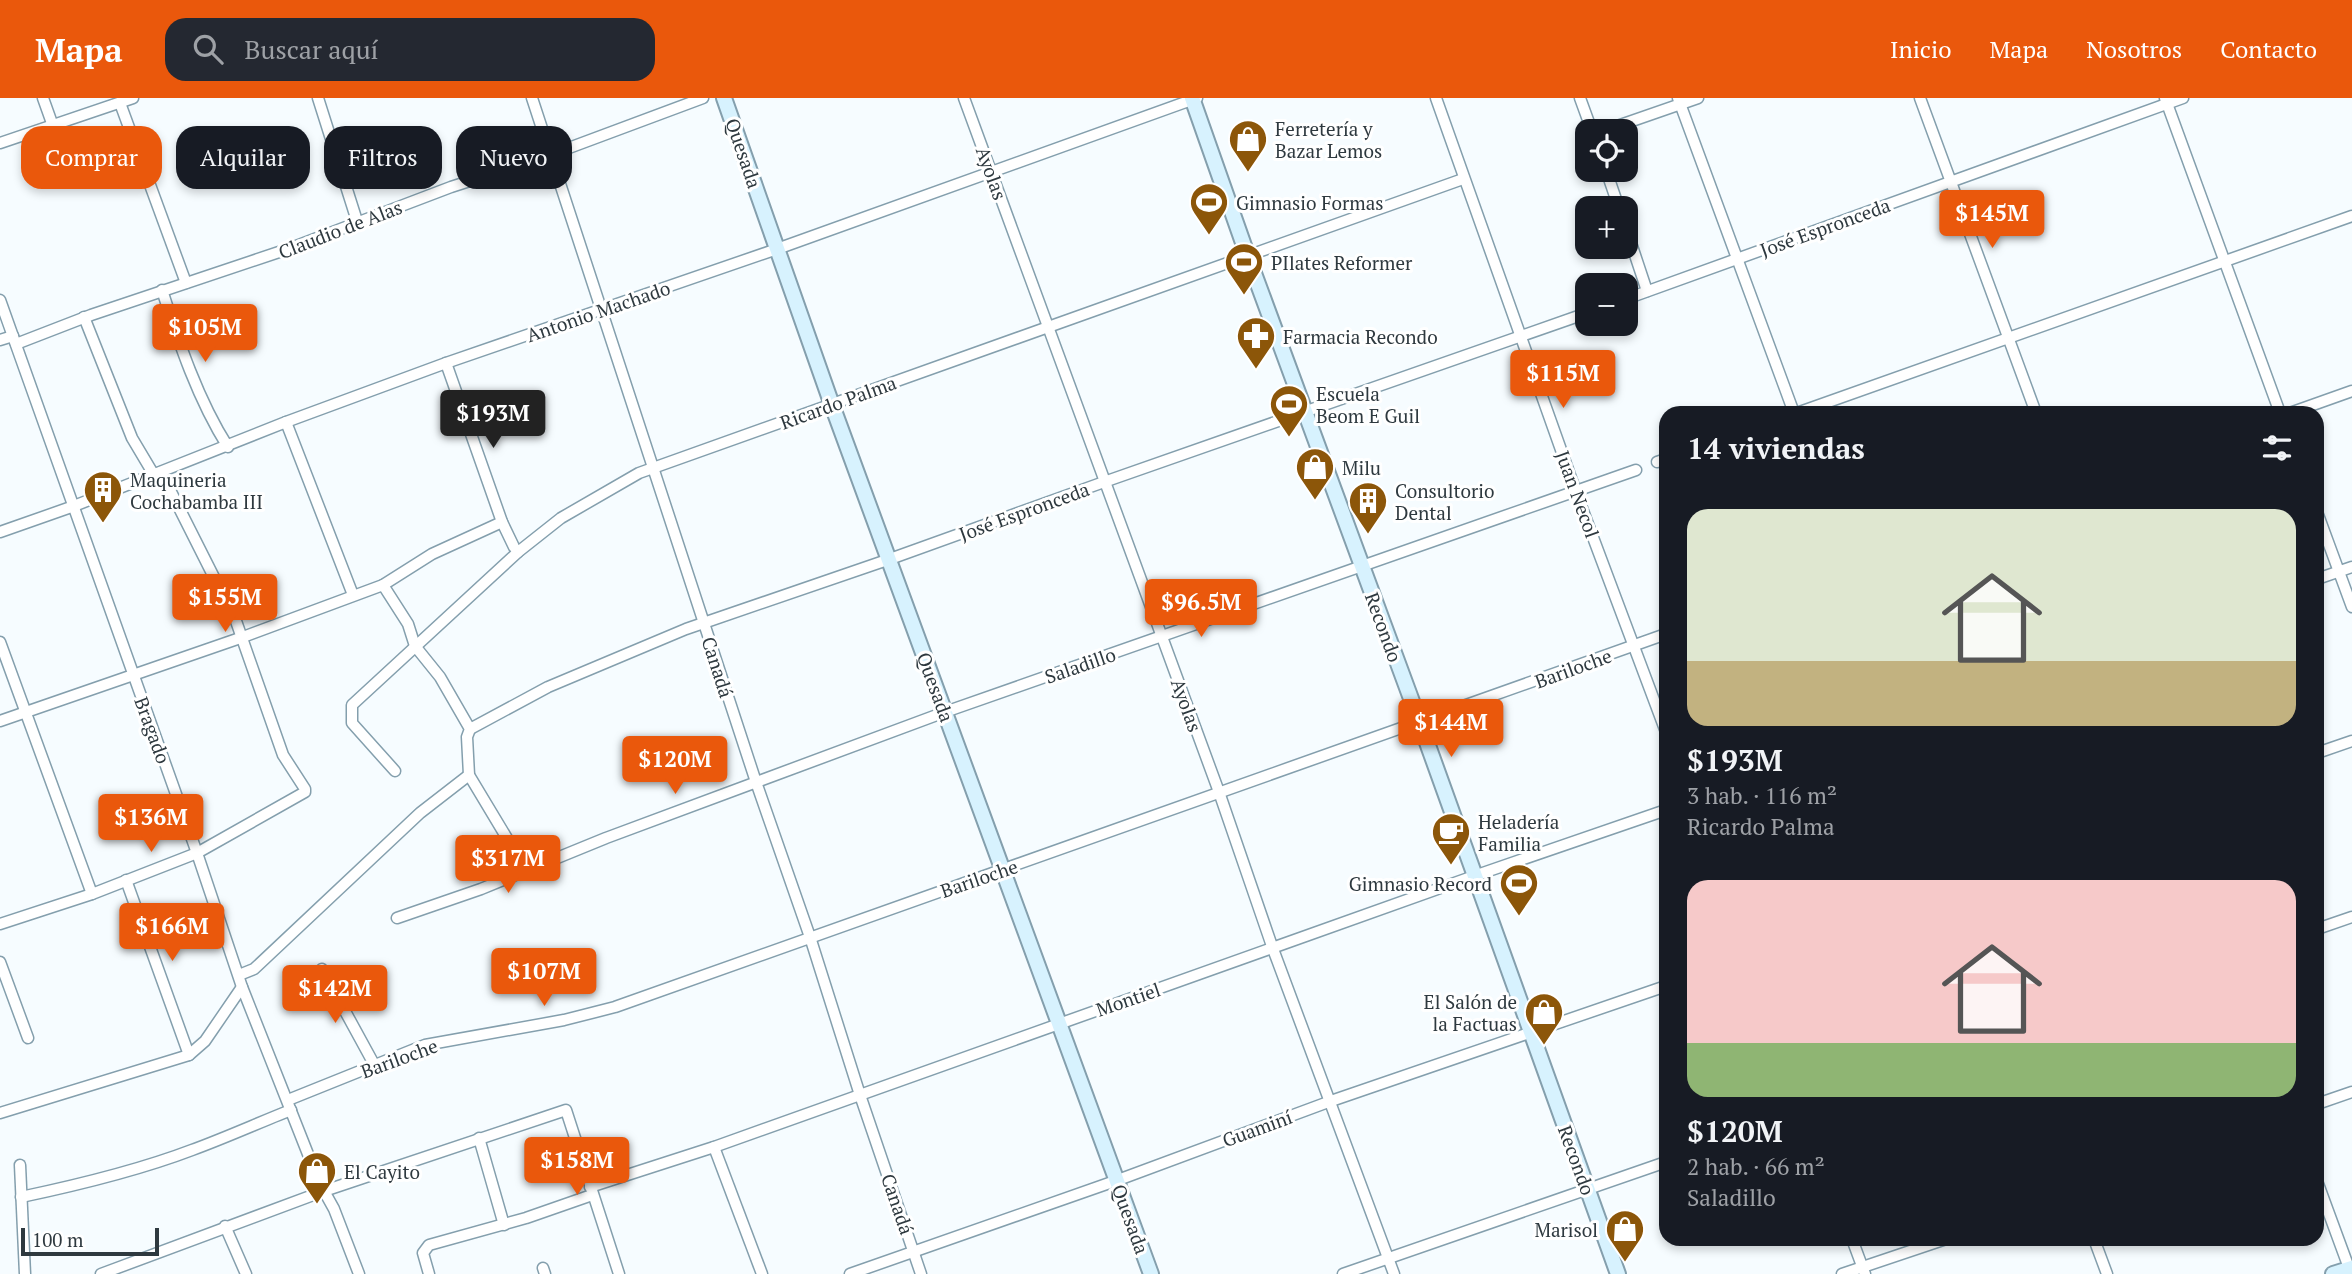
<!DOCTYPE html>
<html lang="es">
<meta charset="utf-8">
<style>
body{margin:0;font-family:"PT Serif",serif;background:#242831;color:#f1f3f6;height:100vh;display:flex;flex-direction:column;font-size:26px;white-space:nowrap}
*{box-sizing:border-box;margin:0}
p{font-size:23px;color:#9ea1a6}
.icon{flex:none;width:38px;height:38px;fill:none;stroke:currentColor;stroke-width:2;stroke-linecap:round;stroke-linejoin:round}
.map{position:relative;flex:1;overflow:hidden}
.panel{position:absolute;left:1659px;top:308px;width:665px;height:840px;display:flex;flex-direction:column;background:#171b24;border-radius:21px;box-shadow:0 4px 10px #0003}
.panel>*{flex:none}
.hud{position:absolute;left:21px;top:28px;width:665px;height:63px;display:flex;gap:14px}
.buttons{position:absolute;left:1575px;top:21px;display:grid;gap:14px}
.buttons a{display:grid;place-items:center;width:63px;height:63px;border-radius:14px;background:#171b24;box-shadow:0 4px 10px #0003;font-size:35px}
.scale{position:absolute;left:21px;bottom:18px;width:138px;box-sizing:border-box;padding-left:7px;border:4px solid #2e393f;border-top:0;font-size:19px;line-height:24px;white-space:nowrap;color:#2e393f;-webkit-text-stroke:5px #fff;paint-order:stroke}
.price{position:absolute;translate:-50% -60px;padding:0 16px;border-radius:7px;background:#ea580c;color:#fff;font-size:23px;line-height:46px;filter:drop-shadow(0 2px 4px #0008)}
.price::after{content:'';position:absolute;left:50%;top:42px;width:21px;height:16px;margin-left:-10px;background:inherit;clip-path:polygon(0 0,100% 0,50% 100%)}
.price.on{background:#222;color:#fff}
ul{padding:0;list-style:none}
li{display:grid;align-content:center;gap:14px;height:371px;padding:0 28px}
li span{display:grid;place-items:center;height:217px;border-radius:21px;color:#555}
li>.icon{margin-inline-start:auto}
span .icon{width:126px;height:126px;fill:#fffc;stroke-width:1}
li b{font-size:30px}
h2{display:flex;justify-content:space-between;align-items:center;height:84px;padding:0 28px;font-size:30px}
.tag{padding:0 24px;border-radius:21px;background:#171b24;box-shadow:0 4px 10px #0003;font-size:24px;line-height:63px}
.tag.on{background:#ea580c;color:#fff}
header{display:flex;align-items:center;gap:42px;box-sizing:border-box;height:98px;padding:0 35px;background:#ea580c;color:#fff}
header strong{font-size:33px}
nav{display:flex;gap:38px;margin-inline-start:auto;font-size:24px}
.search{width:490px;height:63px;background:#242831;display:flex;align-items:center;gap:18px;box-sizing:border-box;padding:0 24px;border-radius:21px;color:#9ea1a6;font-size:26px}
.map>svg:first-child{display:block}
.lines{fill:none;stroke-linecap:round;stroke-linejoin:round}
.street-casing{stroke:#849fad;stroke-width:13}
.secondary-casing{stroke:#849fad;stroke-width:18}
.street{stroke:#fff;stroke-width:10}
.secondary{stroke:#d7f2fe;stroke-width:14}
.labels{text-anchor:middle;dominant-baseline:central;stroke-width:6;stroke-linejoin:round;paint-order:stroke}
.poi-label{font-size:19px;fill:#2e393f;stroke:#fff;text-anchor:start}
.street-label{font-size:19px;fill:#2e393f;stroke:#fff}
</style>
<header>
<strong>Mapa</strong>
<div class="search"><svg class="icon" aria-label="search" viewBox="0 0 24 24"><circle cx="10" cy="10" r="6"/><path d="M15 15l6 6"/></svg>Buscar aquí</div>
<nav><a>Inicio</a><a>Mapa</a><a>Nosotros</a><a>Contacto</a></nav>
</header>
<div class="map">
<svg width="2352" height="1176" viewBox="0 0 2352 1176">
<rect width="100%" height="100%" fill="#f6fcff"/>
<g class="lines">
<g class="street-casing">
<g id="street">
<path d="M 43,0 L 53,28"/>
<path d="M 318,0 L 357,123"/>
<path d="M 532,0 L 756,684 L 810,839 L 860,997 L 921,1176"/>
<path d="M 964,0 L 1219,694 L 1273,851 L 1394,1176"/>
<path d="M 1436,0 L 1576,394 L 1666,634"/>
<path d="M 1580,0 L 1592,33"/>
<path d="M 1678,0 L 1794,315"/>
<path d="M 1920,0 L 2036,315"/>
<path d="M 2165,0 L 2280,315"/>
<path d="M 120,5 L 186,185"/>
<path d="M 1603,33 L 1698,0"/>
<path d="M 0,45 L 133,0"/>
<path d="M 1606,72 L 1619,110"/>
<path d="M 1626,130 L 1647,193"/>
<path d="M 162,192 C 179,245 198,302 228,349"/>
<path d="M 1626,201 L 2183,0"/>
<path d="M 0,202 L 197,755 L 242,889 L 319,1084 L 334,1111 L 359,1176"/>
<path d="M 84,219 L 132,340 L 154,377"/>
<path d="M 0,242 L 13,238"/>
<path d="M 16,246 L 91,217 L 288,151 L 451,89 L 550,57 L 703,0"/>
<path d="M 446,265 L 502,424 L 514,449 L 518,454"/>
<path d="M 1797,315 L 2352,118"/>
<path d="M 2290,315 L 2352,293"/>
<path d="M 286,324 L 353,497"/>
<path d="M 1657,364 L 1666,361"/>
<path d="M 2317,414 L 2352,509"/>
<path d="M 0,434 L 74,408 L 286,324 L 446,265 L 777,151 L 1197,0"/>
<path d="M 2317,481 L 2352,469"/>
<path d="M 383,487 L 408,526 L 415,548 L 440,579 L 470,631 L 467,639 L 469,677 L 511,747 L 523,773"/>
<path d="M 0,544 L 92,796"/>
<path d="M 0,623 L 243,539 L 383,487 L 432,456 L 502,424"/>
<path d="M 470,631 L 548,589 L 686,531 L 890,461 L 1104,384 L 1587,215"/>
<path d="M 2317,655 L 2352,643"/>
<path d="M 395,673 L 352,625 L 352,607 L 518,454 L 561,420 L 639,375 L 1463,81"/>
<path d="M 126,782 L 189,957"/>
<path d="M 397,820 L 481,791 L 606,740 L 945,614 L 1636,372"/>
<path d="M 0,826 L 92,796 L 197,755 L 305,694 L 305,691 L 283,657 L 236,523 L 161,374"/>
<path d="M 2317,831 L 2352,819"/>
<path d="M 0,864 L 28,940"/>
<path d="M 322,871 L 375,968"/>
<path d="M 239,877 L 254,871 L 420,715 L 469,677"/>
<path d="M 288,1002 L 425,947 L 564,922 L 615,909 L 1666,536"/>
<path d="M 2317,1006 L 2352,994"/>
<path d="M 0,1015 L 189,957 L 205,943 L 242,889"/>
<path d="M 479,1040 L 504,1127"/>
<path d="M 714,1049 L 762,1176"/>
<path d="M 20,1067 L 25,1176"/>
<path d="M 2317,1083 L 2349,1170"/>
<path d="M 590,1089 L 714,1049 L 1474,778 L 1666,712"/>
<path d="M 21,1099 C 78,1087 137,1073 192,1052 C 225,1040 258,1025 291,1012"/>
<path d="M 225,1128 L 246,1176"/>
<path d="M 1852,1141 L 1865,1176"/>
<path d="M 2094,1141 L 2107,1176"/>
<path d="M 543,1170 L 545,1176"/>
<path d="M 101,1176 L 324,1093 L 566,1012 L 619,1176"/>
<path d="M 429,1176 L 423,1155 L 429,1147 L 526,1120 L 592,1097"/>
<path d="M 850,1176 L 1118,1082 L 1331,1003 L 1666,888"/>
<path d="M 1343,1176 L 1666,1064"/>
<path d="M 1842,1176 L 1946,1141"/>
</g>
</g>
<g class="secondary-casing">
<g id="secondary">
<path d="M 724,0 L 832,307 L 1151,1176"/>
<path d="M 1192,0 L 1248,159 L 1420,625 L 1618,1176"/>
<path d="M 2333,1176 L 2352,1170"/>
</g>
</g>
<use href="#street" class="street"/>
<use href="#secondary" class="secondary"/>
</g>
<defs>
<g id="shop-pin" transform="scale(2.0125)"><path d="M0 17L-7.5 6A9.5 9.5 0 1 1 7.5 6Z" fill="#8c5609" stroke="#fff"/><path d="M-5-2.5h2.3a2.7 3.5 0 0 1 5.4 0H5L5.5 6h-11ZM-1.5-2.5h3a1.5 2.3 0 0 0-3 0Z" fill="#fff"/></g>
<g id="stadium-pin" transform="scale(2.0125)"><path d="M0 17L-7.5 6A9.5 9.5 0 1 1 7.5 6Z" fill="#8c5609" stroke="#fff"/><path d="M0-5a6.5 5 0 1 0 0 10a6.5 5 0 1 0 0-10ZM-3.5-1.8h7v3.6h-7Z" fill="#fff"/></g>
<g id="pharmacy-pin" transform="scale(2.0125)"><path d="M0 17L-7.5 6A9.5 9.5 0 1 1 7.5 6Z" fill="#8c5609" stroke="#fff"/><path d="M-2-6h4v4h4v4h-4v4h-4v-4h-4v-4h4Z" fill="#fff"/></g>
<g id="building-pin" transform="scale(2.0125)"><path d="M0 17L-7.5 6A9.5 9.5 0 1 1 7.5 6Z" fill="#8c5609" stroke="#fff"/><path d="M-4-6H4V6H1V3H-1V6H-4ZM-2.5-4.3h1.7v1.8h-1.7ZM.8-4.3h1.7v1.8H.8ZM-2.5-1h1.7V.8h-1.7ZM.8-1h1.7V.8H.8Z" fill="#fff"/></g>
<g id="cafe-pin" transform="scale(2.0125)"><path d="M0 17L-7.5 6A9.5 9.5 0 1 1 7.5 6Z" fill="#8c5609" stroke="#fff"/><path d="M-5.5-4.5H6V0H3Q3 3.5 0 3.5H-2.5Q-5.5 3.5-5.5 0ZM3-3.2v2h1.7v-2ZM-6 4.5H4V6H-6Z" fill="#fff"/></g>
</defs>
<g fill-rule="evenodd">
<use href="#shop-pin" x="1248" y="41"/>
<use href="#stadium-pin" x="1209" y="104"/>
<use href="#stadium-pin" x="1244" y="164"/>
<use href="#pharmacy-pin" x="1256" y="238"/>
<use href="#stadium-pin" x="1289" y="306"/>
<use href="#shop-pin" x="1315" y="369"/>
<use href="#building-pin" x="103" y="392"/>
<use href="#building-pin" x="1368" y="403"/>
<use href="#cafe-pin" x="1451" y="734"/>
<use href="#stadium-pin" x="1519" y="785"/>
<use href="#shop-pin" x="1544" y="914"/>
<use href="#shop-pin" x="317" y="1073"/>
<use href="#shop-pin" x="1625" y="1131"/>
</g>
<g class="labels">
<g class="poi-label">
<text x="1275" y="30">Ferretería y<tspan x="1275" dy="22">Bazar Lemos</tspan></text>
<text x="1236" y="104">Gimnasio Formas</text>
<text x="1271" y="164">PIlates Reformer</text>
<text x="1283" y="238">Farmacia Recondo</text>
<text x="1316" y="295">Escuela<tspan x="1316" dy="22">Beom E Guil</tspan></text>
<text x="1342" y="369">Milu</text>
<text x="130" y="381">Maquineria<tspan x="130" dy="22">Cochabamba III</tspan></text>
<text x="1395" y="392">Consultorio<tspan x="1395" dy="22">Dental</tspan></text>
<text x="1478" y="723">Heladería<tspan x="1478" dy="22">Familia</tspan></text>
<text x="1492" y="785" text-anchor="end">Gimnasio Record</text>
<text x="1517" y="903" text-anchor="end">El Salón de<tspan x="1517" dy="22">la Factuas</tspan></text>
<text x="344" y="1073">El Cayito</text>
<text x="1598" y="1131" text-anchor="end">Marisol</text>
</g>
<g class="street-label">
<text transform="translate(744 55) rotate(71)">Quesada</text>
<text transform="translate(992 75) rotate(70)">Ayolas</text>
<text transform="translate(1825 129) rotate(-20)">José Espronceda</text>
<text transform="translate(340 131) rotate(-21)">Claudio de Alas</text>
<text transform="translate(598 213) rotate(-19)">Antonio Machado</text>
<text transform="translate(838 304) rotate(-20)">Ricardo Palma</text>
<text transform="translate(1578 396) rotate(70)">Juan Necol</text>
<text transform="translate(1024 413) rotate(-20)">José Espronceda</text>
<text transform="translate(1384 529) rotate(70)">Recondo</text>
<text transform="translate(1080 567) rotate(-19)">Saladillo</text>
<text transform="translate(718 569) rotate(72)">Canadá</text>
<text transform="translate(1573 570) rotate(-20)">Bariloche</text>
<text transform="translate(936 589) rotate(70)">Quesada</text>
<text transform="translate(1187 607) rotate(70)">Ayolas</text>
<text transform="translate(153 632) rotate(70)">Bragado</text>
<text transform="translate(979 780) rotate(-19)">Bariloche</text>
<text transform="translate(1128 901) rotate(-19)">Montiel</text>
<text transform="translate(399 960) rotate(-20)">Bariloche</text>
<text transform="translate(1257 1030) rotate(-20)">Guaminí</text>
<text transform="translate(1577 1062) rotate(70)">Recondo</text>
<text transform="translate(898 1106) rotate(71)">Canadá</text>
<text transform="translate(1131 1121) rotate(70)">Quesada</text>
</g>
</g>
</svg>
<div class="buttons">
<a><svg class="icon" aria-label="locate" viewBox="0 0 24 24"><circle cx="12" cy="12" r="6"/><path d="M12 2v4M12 18v4M2 12h4M18 12h4"/></svg></a>
<a>+</a>
<a>−</a>
</div>
<div class="scale">100 m</div>
<b class="price" style="left:1992px;top:152px">$145M</b>
<b class="price" style="left:205px;top:266px">$105M</b>
<b class="price" style="left:1563px;top:312px">$115M</b>
<b class="price on" style="left:493px;top:352px">$193M</b>
<b class="price" style="left:225px;top:536px">$155M</b>
<b class="price" style="left:1201px;top:541px">$96.5M</b>
<b class="price" style="left:1451px;top:661px">$144M</b>
<b class="price" style="left:675px;top:698px">$120M</b>
<b class="price" style="left:151px;top:756px">$136M</b>
<b class="price" style="left:508px;top:797px">$317M</b>
<b class="price" style="left:172px;top:865px">$166M</b>
<b class="price" style="left:544px;top:910px">$107M</b>
<b class="price" style="left:335px;top:927px">$142M</b>
<b class="price" style="left:577px;top:1099px">$158M</b>
<div class="hud">
<a class="tag on">Comprar</a>
<a class="tag">Alquilar</a>
<a class="tag">Filtros</a>
<a class="tag">Nuevo</a>
</div>
<section class="panel">
<h2>14 viviendas<svg class="icon" aria-label="filters" viewBox="0 0 24 24"><path d="M4 7h16M4 17h16"/><circle cx="9" cy="7" r="2"/><circle cx="15" cy="17" r="2"/></svg></h2>
<ul>
<li><span style="background:linear-gradient(#dfe7d0 70%,#c2b280 0)"><svg class="icon" aria-label="home" viewBox="0 0 24 24"><path d="M3 11l9-7 9 7M6 9v11h12V9"/></svg></span><div><b>$193M</b><p>3 hab. · 116 m²</p><p>Ricardo Palma</p></div></li>
<li><span style="background:linear-gradient(#f6c9c9 75%,#8fb573 0)"><svg class="icon" aria-label="home" viewBox="0 0 24 24"><path d="M3 11l9-7 9 7M6 9v11h12V9"/></svg></span><div><b>$120M</b><p>2 hab. · 66 m²</p><p>Saladillo</p></div></li>
</ul>
</section>
</div>
